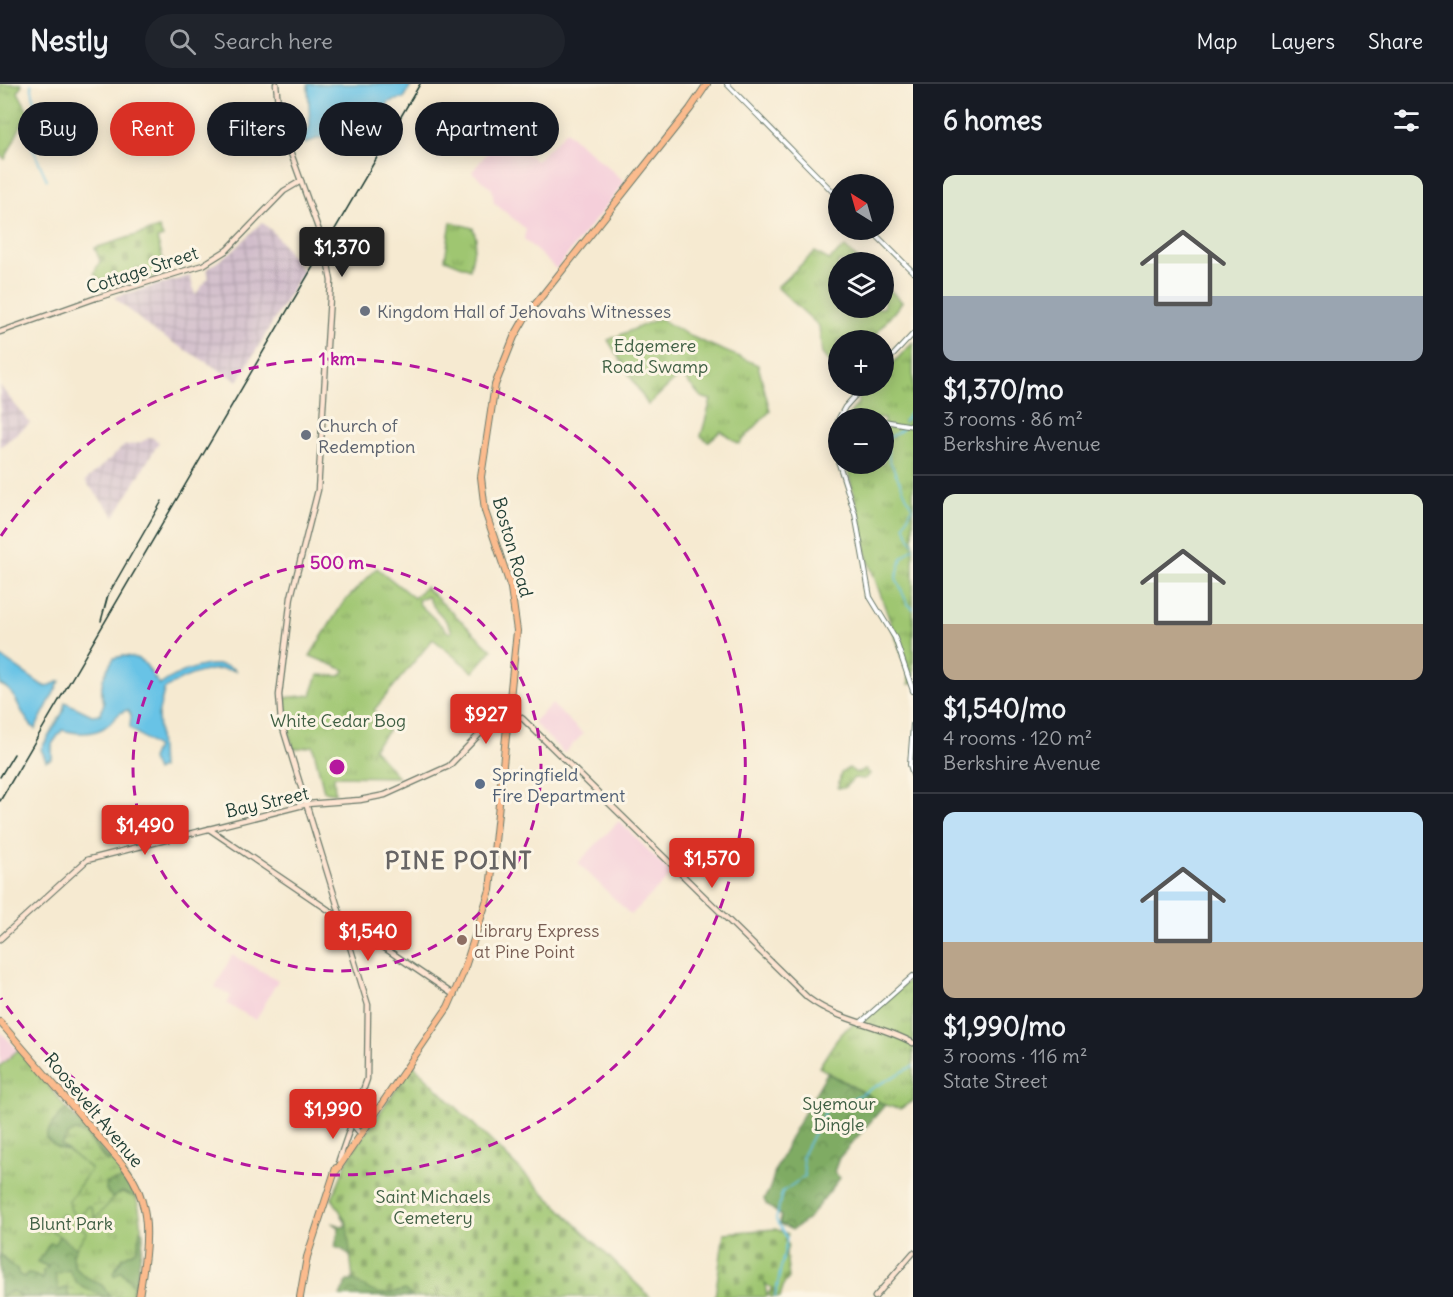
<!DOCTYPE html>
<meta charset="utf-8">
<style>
body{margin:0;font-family:Delius,sans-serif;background:#20242c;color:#f1f3f6;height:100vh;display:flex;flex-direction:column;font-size:22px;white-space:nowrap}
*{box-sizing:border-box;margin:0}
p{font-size:20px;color:#9ea1a6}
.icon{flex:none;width:33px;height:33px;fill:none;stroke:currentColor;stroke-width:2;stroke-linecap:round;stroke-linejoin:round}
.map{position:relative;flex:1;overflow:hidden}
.drawer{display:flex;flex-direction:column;background:#171b24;width:540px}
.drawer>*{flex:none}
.banner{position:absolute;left:18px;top:18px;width:570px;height:54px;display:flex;gap:12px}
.needle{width:39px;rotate:323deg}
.fabs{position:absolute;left:828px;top:90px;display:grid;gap:12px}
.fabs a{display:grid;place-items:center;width:66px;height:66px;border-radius:50%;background:#171b24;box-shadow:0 3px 15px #0003;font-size:30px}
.price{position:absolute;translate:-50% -51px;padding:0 14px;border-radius:6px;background:#d93025;color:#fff;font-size:20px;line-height:39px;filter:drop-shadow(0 2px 3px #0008)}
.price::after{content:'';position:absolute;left:50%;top:36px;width:18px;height:14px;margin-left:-9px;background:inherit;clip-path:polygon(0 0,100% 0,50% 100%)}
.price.selected{background:#222;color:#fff}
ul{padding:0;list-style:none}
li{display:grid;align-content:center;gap:12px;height:318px;padding:0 30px}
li+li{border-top:2px solid #363941}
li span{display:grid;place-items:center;height:186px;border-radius:12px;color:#555}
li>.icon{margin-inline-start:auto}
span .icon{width:108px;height:108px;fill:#fffc;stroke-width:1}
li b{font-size:26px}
h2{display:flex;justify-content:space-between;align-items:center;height:72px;padding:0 30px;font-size:26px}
.tag{padding:0 21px;border-radius:27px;background:#171b24;box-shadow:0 3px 15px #0003;font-size:21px;line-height:54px}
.tag.selected{background:#d93025;color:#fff}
header{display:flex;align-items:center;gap:36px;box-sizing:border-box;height:84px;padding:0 30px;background:#171b24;border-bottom:2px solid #363941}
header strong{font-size:28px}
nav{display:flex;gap:33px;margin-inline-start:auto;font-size:21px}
.search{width:420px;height:54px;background:#20242c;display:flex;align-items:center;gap:15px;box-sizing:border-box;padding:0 21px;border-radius:33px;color:#9ea1a6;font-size:22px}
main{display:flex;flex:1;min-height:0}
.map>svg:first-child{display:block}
.built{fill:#f5cfda}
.industrial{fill:url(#industrial-grid)}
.grass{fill:url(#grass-tufts);stroke:#5f8252;stroke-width:1.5;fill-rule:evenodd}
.forest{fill:url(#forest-crowns);stroke:#4f744c;stroke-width:1.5}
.wetland{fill:url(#wetland-marsh);stroke:#5f8252;stroke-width:1.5}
.cemetery{fill:url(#cemetery-stones);stroke:#5f8252;stroke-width:1.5}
.pitch{fill:#9fc671;stroke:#5f8252;stroke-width:1.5}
.water{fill:#68c3e6;stroke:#44808d;stroke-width:1.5}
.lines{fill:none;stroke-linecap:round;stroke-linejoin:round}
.stream{stroke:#68c3e6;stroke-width:1.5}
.tertiary-casing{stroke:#6a7a6b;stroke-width:6}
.secondary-casing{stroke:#6a7a6b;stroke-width:7}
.primary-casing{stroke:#6a7a6b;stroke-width:8}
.tertiary{stroke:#fff;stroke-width:4}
.secondary{stroke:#fde4d1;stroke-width:4.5}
.primary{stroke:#fbbb8d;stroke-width:6}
.rail{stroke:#1f3d34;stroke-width:1.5}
.secondary-bridge-casing{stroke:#6a7a6b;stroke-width:7;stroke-linecap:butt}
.secondary-bridge{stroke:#fde4d1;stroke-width:4.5}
.ring{fill:none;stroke:#b5179e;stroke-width:3;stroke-dasharray:10 8}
.worship-dot{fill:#6b7280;stroke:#fcf5e5;stroke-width:2}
.service-dot{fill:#5c6f8a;stroke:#fcf5e5;stroke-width:2}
.education-dot{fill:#8d6e63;stroke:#fcf5e5;stroke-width:2}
.labels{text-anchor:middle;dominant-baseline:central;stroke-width:6;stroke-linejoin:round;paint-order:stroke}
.street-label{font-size:18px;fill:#1f3d34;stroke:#fcf5e5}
.worship-label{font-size:18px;fill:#5b616d;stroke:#fcf5e5;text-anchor:start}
.park-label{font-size:18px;fill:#3f5f43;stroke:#fcf5e5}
.service-label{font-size:18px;fill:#4e5e75;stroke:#fcf5e5;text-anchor:start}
.education-label{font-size:18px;fill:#785e54;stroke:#fcf5e5;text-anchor:start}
.district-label{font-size:24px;font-weight:bold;letter-spacing:1.5px;fill:#676565;stroke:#fcf5e5}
.centre{fill:#b5179e;stroke:#fcf5e5;stroke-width:3}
.ring-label{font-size:18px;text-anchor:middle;font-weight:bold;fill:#b5179e;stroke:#fcf5e5;stroke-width:6;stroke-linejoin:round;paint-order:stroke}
</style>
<header>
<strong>Nestly</strong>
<div class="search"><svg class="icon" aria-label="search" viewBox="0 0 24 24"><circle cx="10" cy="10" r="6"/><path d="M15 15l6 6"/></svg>Search here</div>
<nav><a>Map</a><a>Layers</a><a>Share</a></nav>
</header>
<main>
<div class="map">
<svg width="913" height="1213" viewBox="0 0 913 1213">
<defs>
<pattern id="industrial-grid" width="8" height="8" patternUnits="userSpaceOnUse" patternTransform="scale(1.5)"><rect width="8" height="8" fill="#d1bdcb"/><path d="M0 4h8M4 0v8" fill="none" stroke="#b3a3af"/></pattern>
<pattern id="grass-tufts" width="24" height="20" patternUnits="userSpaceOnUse" patternTransform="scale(1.5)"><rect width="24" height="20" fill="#9fc671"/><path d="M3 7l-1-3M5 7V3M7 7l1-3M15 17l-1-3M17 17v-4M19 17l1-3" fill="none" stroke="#81a25e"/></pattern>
<pattern id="forest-crowns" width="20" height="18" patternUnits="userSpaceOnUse" patternTransform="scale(1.5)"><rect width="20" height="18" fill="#7fab63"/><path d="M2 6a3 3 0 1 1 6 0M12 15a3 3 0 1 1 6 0" fill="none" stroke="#678c52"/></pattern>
<pattern id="wetland-marsh" width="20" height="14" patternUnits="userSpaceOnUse" patternTransform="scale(1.5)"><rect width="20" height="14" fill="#9fc671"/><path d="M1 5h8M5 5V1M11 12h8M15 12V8" fill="none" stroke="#81a25e"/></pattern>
<pattern id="cemetery-stones" width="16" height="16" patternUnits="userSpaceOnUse" patternTransform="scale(1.5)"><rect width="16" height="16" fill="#9fc671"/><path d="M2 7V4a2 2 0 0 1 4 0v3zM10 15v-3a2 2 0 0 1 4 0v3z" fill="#81a25e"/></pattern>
</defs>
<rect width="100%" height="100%" fill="#fcf5e5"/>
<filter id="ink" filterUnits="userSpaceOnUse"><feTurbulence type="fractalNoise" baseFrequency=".0167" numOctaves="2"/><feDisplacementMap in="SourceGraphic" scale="12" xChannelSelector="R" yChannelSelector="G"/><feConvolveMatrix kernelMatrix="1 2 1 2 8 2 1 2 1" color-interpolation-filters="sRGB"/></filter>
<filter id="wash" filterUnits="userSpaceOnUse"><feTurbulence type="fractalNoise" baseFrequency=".008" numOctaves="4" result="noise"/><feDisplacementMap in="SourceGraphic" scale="24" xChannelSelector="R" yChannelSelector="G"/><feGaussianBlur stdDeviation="1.35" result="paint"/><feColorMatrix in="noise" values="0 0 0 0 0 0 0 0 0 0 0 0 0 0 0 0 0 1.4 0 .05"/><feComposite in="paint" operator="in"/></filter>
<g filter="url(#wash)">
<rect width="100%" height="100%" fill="#f6ead1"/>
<g class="built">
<path d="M 566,47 L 625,98 L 556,185 L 524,155 L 526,145 L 494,119 L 492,105 L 472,88 L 501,51 L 536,77 Z"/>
<path d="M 552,620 L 583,650 L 564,669 L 533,638 Z"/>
<path d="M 619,737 L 672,790 L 631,831 L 578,779 Z"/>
<path d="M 232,871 L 278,896 L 256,936 L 227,920 L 231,912 L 215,903 Z"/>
<path d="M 0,947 L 18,966 L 0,982 Z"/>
</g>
<g class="industrial">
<path d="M 262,138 L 273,148 L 303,187 L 238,297 L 152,246 L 114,213 L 190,192 L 195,211 L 209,193 L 206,186 L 235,165 Z"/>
<path d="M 0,302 L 30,339 L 0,363 Z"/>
<path d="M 151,353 L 159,358 L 115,432 L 85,397 L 124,362 L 139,359 Z"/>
</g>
<g class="grass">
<path d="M 0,0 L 22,0 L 18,8 L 28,27 L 5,75 L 0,71 Z"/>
<path d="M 451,138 L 473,144 L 476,154 L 470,185 L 445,175 Z"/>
<path d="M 845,163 L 861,178 L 838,178 L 838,224 L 884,224 L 884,200 L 902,218 L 871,256 L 838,256 L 838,289 L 822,270 L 819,242 L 777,203 L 815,168 L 829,176 Z"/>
<path d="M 660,234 C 689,255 725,266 758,281 L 770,327 L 739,360 L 721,347 L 708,358 L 701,352 L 711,316 L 701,313 L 681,290 L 648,321 L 608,256 Z"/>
<path d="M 913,258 L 913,599 L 909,600 L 909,590 L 867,473 L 861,437 L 846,380 L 884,380 L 884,334 L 846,334 L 859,318 L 859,312 L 850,302 L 884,302 L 884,289 Z"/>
<path d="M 377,484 L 414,514 L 425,503 L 492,566 L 473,588 L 433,555 L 374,626 L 389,646 L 373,664 L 398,693 L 334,692 L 335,709 L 324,707 L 313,662 L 294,665 L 289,650 L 284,614 L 311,611 L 318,591 L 340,592 L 345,586 L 310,572 L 343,519 ZM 424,513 L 428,513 C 433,527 448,534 452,548 L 449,549 L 419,520 L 418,516 Z"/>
<path d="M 913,893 L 913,1017 L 900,1025 L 885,1021 L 819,983 C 830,966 843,940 863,936 Z"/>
<path d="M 18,966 L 131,1101 C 149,1138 140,1173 134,1213 L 0,1213 L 0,982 Z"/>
</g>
<g class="forest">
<path d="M 827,989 L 885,1021 L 839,1074 L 834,1088 L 840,1094 L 807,1136 L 792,1146 L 780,1140 L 781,1132 L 766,1120 L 764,1115 C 772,1103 771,1100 775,1087 C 778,1077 785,1071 787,1059 Z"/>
<path d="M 68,1025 L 74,1032 L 112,1076 L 108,1078 L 86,1051 L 75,1047 L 68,1051 L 61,1061 L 67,1067 L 58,1064 L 46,1054 C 48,1044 59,1029 68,1025 Z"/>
<path d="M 125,1092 L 137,1114 L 122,1108 L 112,1114 L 106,1106 L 105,1099 L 122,1095 Z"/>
<path d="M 336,1104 L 443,1213 L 340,1212 L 347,1197 L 352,1197 C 356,1180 353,1168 335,1163 L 339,1144 L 332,1139 L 344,1143 L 346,1139 L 341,1132 L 343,1126 L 332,1115 Z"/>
<path d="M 140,1146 L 143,1148 L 143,1154 L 134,1213 L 131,1213 L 133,1201 L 121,1187 L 114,1192 L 113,1189 L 123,1173 L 137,1166 Z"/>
<path d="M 59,1152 L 76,1164 L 73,1170 L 74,1182 L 84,1192 L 102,1201 L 111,1213 C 91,1213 74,1197 55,1190 L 59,1207 L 67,1203 L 69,1213 L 22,1213 L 12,1207 L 0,1213 L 0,1169 L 8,1179 L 17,1185 L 19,1191 L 24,1193 L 28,1189 L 43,1195 L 43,1187 L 48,1183 L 38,1178 L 50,1159 L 55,1160 Z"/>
</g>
<g class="wetland">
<path d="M 849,684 L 856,689 L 865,685 L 870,690 L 864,695 L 854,694 L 844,704 L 838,704 L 841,689 Z"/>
<path d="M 75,1047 L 86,1051 L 104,1075 L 108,1078 L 112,1076 L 125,1092 L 122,1095 L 106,1099 L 106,1106 L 113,1115 L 96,1134 L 91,1123 L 88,1122 L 80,1134 C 72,1132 70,1125 69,1117 L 91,1085 L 61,1061 L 68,1051 Z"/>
<path d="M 69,1186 C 79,1208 88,1203 105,1213 L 69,1213 L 67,1203 L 59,1207 L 55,1190 Z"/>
</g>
<g class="cemetery">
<path d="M 159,144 L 163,153 L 157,155 L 167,189 L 108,206 L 94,189 L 100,177 L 95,164 Z"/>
<path d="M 413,981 L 650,1213 L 413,1213 L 405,1206 C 379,1213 375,1210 353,1196 L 347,1139 L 332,1114 L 349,1073 Z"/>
<path d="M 775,1145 L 788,1150 L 785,1157 L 788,1160 L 786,1169 L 789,1194 L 784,1200 L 780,1213 L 771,1213 L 768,1210 L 772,1204 L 765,1200 L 767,1213 L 715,1213 L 724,1149 Z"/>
</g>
<path class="pitch" d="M 62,1130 L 87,1148 L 76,1164 L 51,1146 Z"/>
<g class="water">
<path d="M 308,0 L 412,0 L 404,14 L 389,18 L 364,58 L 350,61 C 333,51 322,51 305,60 L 304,52 L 310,42 Z"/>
<path d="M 0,572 L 42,601 L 46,603 L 60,597 L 35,645 C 20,634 17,605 0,601 Z"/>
<path d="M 123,572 C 150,573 145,585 160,601 C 179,587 216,572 237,587 C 213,581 184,591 164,606 L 158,631 L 161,684 L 156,687 L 151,675 L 156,663 L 130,644 L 131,631 L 128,626 C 119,627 115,635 109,640 C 96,652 77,650 62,646 L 52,660 L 52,675 L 46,677 L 41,665 L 63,628 L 65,618 L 92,631 L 100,630 L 104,619 C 98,602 104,589 114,574 Z"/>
</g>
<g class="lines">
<g class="stream">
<path d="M 31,0 L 39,40 L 28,54 L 47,96"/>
<path d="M 904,338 L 913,324"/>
<path d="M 903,342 L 903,345 L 886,356 L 889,375 L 912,424 L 904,441 L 913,460"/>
<path d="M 913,464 L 902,474 L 896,494 L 907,519 L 913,525"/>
<path d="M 775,1213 L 787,1154 L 776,1136 L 782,1108 L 805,1092 L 802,1072 L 827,1024 L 854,1014 L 913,982"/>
</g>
</g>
</g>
<g filter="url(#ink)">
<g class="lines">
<g class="tertiary-casing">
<g id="tertiary">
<path d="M 727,0 L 838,113"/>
<path d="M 871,146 L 913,188"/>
<path d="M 884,281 L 913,250"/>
<path d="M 841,331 L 871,334"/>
<path d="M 839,334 L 845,323 L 864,302"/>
<path d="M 838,336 L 835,355 L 838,378"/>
<path d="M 884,337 L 913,342"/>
<path d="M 839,380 L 855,430 L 870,513 L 895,554 L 913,607"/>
<path d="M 913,641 L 910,681 L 913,691"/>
<path d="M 860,939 L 913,892"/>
</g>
</g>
<g class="secondary-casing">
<g id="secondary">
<path d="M 276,0 L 280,39 L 323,158"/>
<path d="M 326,169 L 331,197 L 318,406 L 291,513 L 279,611 L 281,638 L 368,921 L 367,995 L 339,1076"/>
<path d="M 0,248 L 96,214 L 203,181 L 227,166 L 284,107 L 301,97"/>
<path d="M 209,745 L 454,911"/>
<path d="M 0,855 L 87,776 L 307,720 L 360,716 L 385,711 L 449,682 L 496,633 L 509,626 L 523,635 L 808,914 C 840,938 879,940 913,959"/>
<path d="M 358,1028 L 355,1043 L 361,1050"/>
<path d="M 875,1213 L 913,1169"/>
</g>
</g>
<g class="primary-casing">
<g id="primary">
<path d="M 0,938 L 124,1082 C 156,1123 146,1166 139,1213"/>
<path d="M 336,1087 L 448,923 L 463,889 L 490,806 L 517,547 L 511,504 L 485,427 L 481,393 L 495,301 L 514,253 L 526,232 L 690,25 L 707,0"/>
<path d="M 300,1213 L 307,1173 L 336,1084"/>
</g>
</g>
<use href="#tertiary" class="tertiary"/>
<use href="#secondary" class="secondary"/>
<use href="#primary" class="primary"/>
<g class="rail">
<path d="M 101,537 L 108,511 L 162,417"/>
<path d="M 0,693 L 14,670"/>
<path d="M 0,717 L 420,0"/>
</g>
<g class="secondary-bridge-casing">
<path id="secondary-bridge" d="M 323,158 L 326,169"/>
</g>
<use href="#secondary-bridge" class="secondary-bridge"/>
</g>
</g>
<g class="ring">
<circle cx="337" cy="683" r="204"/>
<path d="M1 452A408 408 0 1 1 1 914"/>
</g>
<g class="worship-dot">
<circle cx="365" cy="227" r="6"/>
<circle cx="306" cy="351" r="6"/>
</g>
<circle class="service-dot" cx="480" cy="700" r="6"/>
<circle class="education-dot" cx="462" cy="856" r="6"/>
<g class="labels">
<g class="street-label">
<text transform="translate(142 186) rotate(-18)">Cottage Street</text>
<text transform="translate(513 463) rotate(74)">Boston Road</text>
<text transform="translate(267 718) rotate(-13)">Bay Street</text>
<text transform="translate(94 1026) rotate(50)">Roosevelt Avenue</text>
</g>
<g class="worship-label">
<text x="377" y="227">Kingdom Hall of Jehovahs Witnesses</text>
<text x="318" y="341">Church of<tspan x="318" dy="21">Redemption</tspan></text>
</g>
<g class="park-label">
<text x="655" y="261">Edgemere<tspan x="655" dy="21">Road Swamp</tspan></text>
<text x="338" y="636">White Cedar Bog</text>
<text x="839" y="1019">Syemour<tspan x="839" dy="21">Dingle</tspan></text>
<text x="433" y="1112">Saint Michaels<tspan x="433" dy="21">Cemetery</tspan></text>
<text x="71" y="1139">Blunt Park</text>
</g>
<g class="service-label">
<text x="492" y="690">Springfield<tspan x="492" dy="21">Fire Department</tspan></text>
</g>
<g class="education-label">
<text x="474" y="846">Library Express<tspan x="474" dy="21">at Pine Point</tspan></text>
</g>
<g class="district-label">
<text x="459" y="776">PINE POINT</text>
</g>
</g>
<circle cx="337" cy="683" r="9" class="centre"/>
<g class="ring-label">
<text x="337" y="281">1 km</text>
<text x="337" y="485">500 m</text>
</g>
</svg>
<div class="fabs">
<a><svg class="needle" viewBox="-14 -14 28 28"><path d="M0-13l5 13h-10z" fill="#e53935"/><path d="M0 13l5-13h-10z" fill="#9ea1a6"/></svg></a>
<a><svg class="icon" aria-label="layers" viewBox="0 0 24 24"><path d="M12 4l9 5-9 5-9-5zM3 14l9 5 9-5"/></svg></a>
<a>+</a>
<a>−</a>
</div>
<b class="price selected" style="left:342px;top:194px">$1,370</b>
<b class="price" style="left:486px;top:661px">$927</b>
<b class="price" style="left:145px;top:772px">$1,490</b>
<b class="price" style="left:712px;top:805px">$1,570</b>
<b class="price" style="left:368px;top:878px">$1,540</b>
<b class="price" style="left:333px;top:1056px">$1,990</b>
<div class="banner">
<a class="tag">Buy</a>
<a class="tag selected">Rent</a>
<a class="tag">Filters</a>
<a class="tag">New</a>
<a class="tag">Apartment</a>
</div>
</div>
<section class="drawer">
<h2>6 homes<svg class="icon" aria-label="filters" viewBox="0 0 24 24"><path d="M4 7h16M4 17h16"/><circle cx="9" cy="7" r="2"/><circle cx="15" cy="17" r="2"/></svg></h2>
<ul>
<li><span style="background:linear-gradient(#dfe7d0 65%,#9aa5b1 0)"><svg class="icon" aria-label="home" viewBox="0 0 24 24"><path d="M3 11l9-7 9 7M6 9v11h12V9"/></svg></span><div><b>$1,370/mo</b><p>3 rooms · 86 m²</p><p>Berkshire Avenue</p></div></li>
<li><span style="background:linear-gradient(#dfe7d0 70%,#b9a48a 0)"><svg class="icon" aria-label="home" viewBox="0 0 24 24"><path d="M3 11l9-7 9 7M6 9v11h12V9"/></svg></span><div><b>$1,540/mo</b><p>4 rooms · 120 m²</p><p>Berkshire Avenue</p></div></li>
<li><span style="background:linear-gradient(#bfe0f5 70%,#b9a48a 0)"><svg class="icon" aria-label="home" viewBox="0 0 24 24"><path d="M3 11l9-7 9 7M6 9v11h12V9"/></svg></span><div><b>$1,990/mo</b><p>3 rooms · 116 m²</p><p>State Street</p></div></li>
</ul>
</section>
</main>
